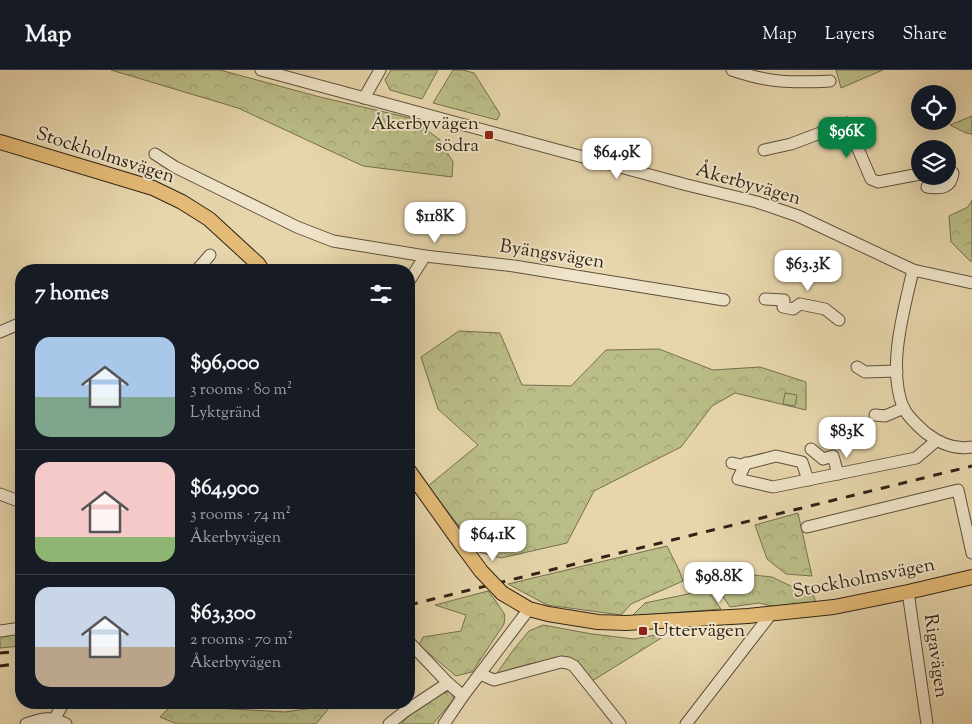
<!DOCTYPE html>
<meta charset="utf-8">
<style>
body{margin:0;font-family:"Sorts Mill Goudy",serif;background:#20242c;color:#f1f3f6;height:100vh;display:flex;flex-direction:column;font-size:19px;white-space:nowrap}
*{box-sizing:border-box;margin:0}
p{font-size:16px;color:#9ea1a6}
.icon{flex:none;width:28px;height:28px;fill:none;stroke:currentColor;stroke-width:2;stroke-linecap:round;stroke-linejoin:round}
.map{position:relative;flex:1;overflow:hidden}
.sheet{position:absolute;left:15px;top:194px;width:400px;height:445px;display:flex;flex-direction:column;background:#171b24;border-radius:20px;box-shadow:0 5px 20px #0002}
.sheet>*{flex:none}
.fabs{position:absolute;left:911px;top:15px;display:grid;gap:10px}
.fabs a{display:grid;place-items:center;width:45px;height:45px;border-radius:50%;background:#171b24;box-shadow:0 5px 20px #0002;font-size:25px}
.price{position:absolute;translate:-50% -42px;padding:0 11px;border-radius:10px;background:#fff;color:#222;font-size:16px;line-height:32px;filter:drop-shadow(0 1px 2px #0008)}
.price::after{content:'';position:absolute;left:50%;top:30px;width:15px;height:11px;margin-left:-8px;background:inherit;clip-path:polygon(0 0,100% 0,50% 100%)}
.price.active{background:#0b8043;color:#fff}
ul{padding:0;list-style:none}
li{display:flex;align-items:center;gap:15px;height:125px;padding:0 20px}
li+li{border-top:1px solid #363941}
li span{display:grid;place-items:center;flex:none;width:140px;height:100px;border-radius:15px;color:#555}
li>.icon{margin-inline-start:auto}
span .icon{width:60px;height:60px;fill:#fffc;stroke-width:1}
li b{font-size:21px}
h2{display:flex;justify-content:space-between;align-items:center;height:60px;padding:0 20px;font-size:21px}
header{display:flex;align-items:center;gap:30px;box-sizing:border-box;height:70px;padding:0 25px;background:#171b24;border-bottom:1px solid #363941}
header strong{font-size:24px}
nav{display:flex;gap:28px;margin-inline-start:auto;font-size:18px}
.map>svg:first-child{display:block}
.forest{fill:url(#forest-crowns);stroke:#75704e}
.park{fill:#babd87;stroke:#75704e}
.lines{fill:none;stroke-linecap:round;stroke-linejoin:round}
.minor-casing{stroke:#5e503c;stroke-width:13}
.major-casing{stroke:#302316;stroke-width:16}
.minor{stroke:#efe4c9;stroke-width:11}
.major{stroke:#e4bb76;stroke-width:14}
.rail{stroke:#302316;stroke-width:3;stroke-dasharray:9 9;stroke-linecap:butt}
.major-bridge-casing{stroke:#302316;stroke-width:16;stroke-linecap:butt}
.major-bridge{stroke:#e4bb76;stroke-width:14}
.poi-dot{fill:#8f2418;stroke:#efe4c9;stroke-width:2}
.labels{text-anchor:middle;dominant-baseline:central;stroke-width:4;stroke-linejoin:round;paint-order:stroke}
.poi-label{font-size:19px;fill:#302316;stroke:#efe4c9;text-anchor:end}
.street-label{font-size:19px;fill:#302316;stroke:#efe4c9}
</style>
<header>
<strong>Map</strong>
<nav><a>Map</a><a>Layers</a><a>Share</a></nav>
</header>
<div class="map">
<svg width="972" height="654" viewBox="0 0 972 654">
<defs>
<pattern id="forest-crowns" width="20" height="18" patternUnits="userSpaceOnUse" patternTransform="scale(1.25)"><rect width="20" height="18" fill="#babd87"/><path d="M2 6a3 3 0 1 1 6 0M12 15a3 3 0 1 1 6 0" fill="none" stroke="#a0a274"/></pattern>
</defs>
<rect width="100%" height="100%" fill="#e7d6ac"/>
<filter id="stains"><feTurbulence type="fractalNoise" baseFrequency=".004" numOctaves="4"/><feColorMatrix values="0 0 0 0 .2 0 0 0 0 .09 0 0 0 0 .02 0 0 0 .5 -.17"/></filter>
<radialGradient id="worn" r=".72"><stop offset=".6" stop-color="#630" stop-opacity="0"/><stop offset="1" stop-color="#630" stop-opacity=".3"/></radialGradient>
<g class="forest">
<path d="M 111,0 L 220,0 L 320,27 L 410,48 L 439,69 L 453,92 L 452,107 L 363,96 L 238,38 Z"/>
<path d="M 391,0 L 438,0 L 422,29 L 390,20 L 385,10 Z"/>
<path d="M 453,0 L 463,0 L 474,3 L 500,44 L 497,50 L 433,33 Z"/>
<path d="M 972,46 L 972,64 L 966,63 L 950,55 Z"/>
<path d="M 972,130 L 972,191 L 970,191 L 951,172 L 949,146 L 968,137 Z"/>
<path d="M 459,261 L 500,263 L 522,315 L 571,316 L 606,280 L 659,279 L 713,300 L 760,297 L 806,312 L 806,340 L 735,323 L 712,336 L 681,377 L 594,421 L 567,473 L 501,488 L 479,482 L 428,416 L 478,375 L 438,339 L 421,287 Z"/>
<path d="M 798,443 L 812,506 L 786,504 L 767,489 L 755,455 Z"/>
<path d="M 667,476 L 679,500 L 683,511 L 631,534 L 621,545 L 547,535 L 508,514 Z"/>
<path d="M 753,505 L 772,507 L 795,518 L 811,520 L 816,532 L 775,537 L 759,533 L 730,537 L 715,515 Z"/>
<path d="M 707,520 L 721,539 L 632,546 L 645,533 Z"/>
<path d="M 488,521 L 495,530 L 505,545 L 504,554 L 472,602 L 456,606 L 419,575 L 423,567 L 461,561 L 466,545 L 435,535 Z"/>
<path d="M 543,555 L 592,564 L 634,569 L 671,562 L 592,611 L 562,588 L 529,594 L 497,603 L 514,579 L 529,561 Z"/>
<path d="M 21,564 L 21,576 L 0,578 L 0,566 Z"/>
<path d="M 450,621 L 454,629 L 433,654 L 401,654 C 415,639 430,627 450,621 Z"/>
<path d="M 174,633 L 198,637 L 285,642 L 320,637 L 319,633 L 333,633 L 316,654 L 177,654 L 160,647 Z"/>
</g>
<g class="park">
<path d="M 836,0 L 883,0 L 841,18 Z"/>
<path d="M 785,323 L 797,325 L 795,336 L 783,334 Z"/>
</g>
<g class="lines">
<g class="minor-casing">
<g id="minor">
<path d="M 261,0 L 687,115 L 757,132 L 798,146 L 913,200 L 972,213"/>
<path d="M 732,0 C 770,13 791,13 830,11"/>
<path d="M 364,28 L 380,0"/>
<path d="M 764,80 L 791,74 L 847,53 L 871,109 L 878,112 L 920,104"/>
<path d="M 155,84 L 175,97 L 297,157 L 333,171 L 425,186 L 514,196 L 724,230"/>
<path d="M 927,117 C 940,119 951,119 953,103 L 948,99"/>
<path d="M 197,200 L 210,185"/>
<path d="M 913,200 C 904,240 887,297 903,337 C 907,346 918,356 926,363 C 939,373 955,380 972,377"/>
<path d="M 409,211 L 425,186"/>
<path d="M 765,229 L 784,230 L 783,237 L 793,239 L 800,234 L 825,239 L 839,250"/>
<path d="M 0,262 L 21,253"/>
<path d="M 857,297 L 865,302 L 897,301"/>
<path d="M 875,345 L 885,346 L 904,338"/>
<path d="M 811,379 L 823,389 L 833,386 L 838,404"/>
<path d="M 732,393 L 741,395 L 776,386 L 802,392 L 808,410"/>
<path d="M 746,393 L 738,409 L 773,417 L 916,388 L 936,371"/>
<path d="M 0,424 L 21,432"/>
<path d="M 807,457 L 958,420 L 972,483"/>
<path d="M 908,522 L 927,654"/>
<path d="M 0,561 L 21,558"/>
<path d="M 409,572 L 448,613 L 463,626"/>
<path d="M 480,604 L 494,610 L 561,592 L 568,593 L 574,596 L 620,654"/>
<path d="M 55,648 L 64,632"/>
<path d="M 26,654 C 43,648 50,646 66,654"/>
<path d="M 389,654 L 404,642 L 448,613"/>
<path d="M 444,654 L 463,626 L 529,539"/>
<path d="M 686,654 L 771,544"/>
</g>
</g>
<g class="major-casing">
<g id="major">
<path d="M 0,72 L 153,118 L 182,132 L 209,149 L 258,194 L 262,200"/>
<path d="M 409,401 L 464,478"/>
<path d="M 502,523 L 529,539 L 548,544 L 598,552 L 626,553 L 748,546 L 834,537 L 908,522 L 972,507"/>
</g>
</g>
<use href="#minor" class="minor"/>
<use href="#major" class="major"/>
<g class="rail">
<path d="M 409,535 L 972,396"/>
<path d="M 0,583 L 21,581"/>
<path d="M 0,596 L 21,593"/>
</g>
<g class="major-bridge-casing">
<path id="major-bridge" d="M 464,478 L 481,501 L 502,523"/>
</g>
<use href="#major-bridge" class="major-bridge"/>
</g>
<g class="poi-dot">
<rect x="484" y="60" width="10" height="10" rx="2.5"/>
<rect x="638" y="556" width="10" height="10" rx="2.5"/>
</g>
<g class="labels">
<g class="poi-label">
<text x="479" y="54">Åkerbyvägen<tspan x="479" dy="22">södra</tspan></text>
<text x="653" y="561" text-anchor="start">Uttervägen</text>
</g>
<g class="street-label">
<text transform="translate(105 86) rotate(18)">Stockholmsvägen</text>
<text transform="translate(748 115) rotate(16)">Åkerbyvägen</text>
<text transform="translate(552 185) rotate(9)">Byängsvägen</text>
<text transform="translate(864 509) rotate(-11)">Stockholmsvägen</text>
<text transform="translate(935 586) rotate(82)">Rigavägen</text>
</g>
</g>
<rect width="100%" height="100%" filter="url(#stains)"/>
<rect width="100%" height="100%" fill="url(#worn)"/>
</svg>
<div class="fabs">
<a><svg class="icon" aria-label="locate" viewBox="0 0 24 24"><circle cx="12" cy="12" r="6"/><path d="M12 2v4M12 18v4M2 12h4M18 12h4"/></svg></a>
<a><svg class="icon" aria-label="layers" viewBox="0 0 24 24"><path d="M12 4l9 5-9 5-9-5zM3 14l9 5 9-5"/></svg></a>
</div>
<b class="price active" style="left:847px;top:89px">$96K</b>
<b class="price" style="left:617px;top:110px">$64.9K</b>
<b class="price" style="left:435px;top:174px">$118K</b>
<b class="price" style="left:808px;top:222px">$63.3K</b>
<b class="price" style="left:847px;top:389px">$83K</b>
<b class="price" style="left:493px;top:492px">$64.1K</b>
<b class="price" style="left:719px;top:534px">$98.8K</b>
<section class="sheet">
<h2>7 homes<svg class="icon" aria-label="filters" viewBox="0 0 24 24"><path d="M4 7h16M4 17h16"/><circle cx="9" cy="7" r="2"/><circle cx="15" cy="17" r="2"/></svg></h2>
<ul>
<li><span style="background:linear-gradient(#a9c7e8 60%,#7fa58c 0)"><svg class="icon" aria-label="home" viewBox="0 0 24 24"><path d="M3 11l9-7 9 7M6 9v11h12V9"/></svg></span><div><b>$96,000</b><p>3 rooms · 80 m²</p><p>Lyktgränd</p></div></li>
<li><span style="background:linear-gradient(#f6c9c9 75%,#8fb573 0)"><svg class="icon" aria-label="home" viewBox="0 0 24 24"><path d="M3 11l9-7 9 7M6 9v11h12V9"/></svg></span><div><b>$64,900</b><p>3 rooms · 74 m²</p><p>Åkerbyvägen</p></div></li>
<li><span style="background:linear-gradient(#c9d6e8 60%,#b9a48a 0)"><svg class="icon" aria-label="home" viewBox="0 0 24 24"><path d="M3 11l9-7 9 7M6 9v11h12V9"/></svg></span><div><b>$63,300</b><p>2 rooms · 70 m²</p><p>Åkerbyvägen</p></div></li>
</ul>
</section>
</div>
